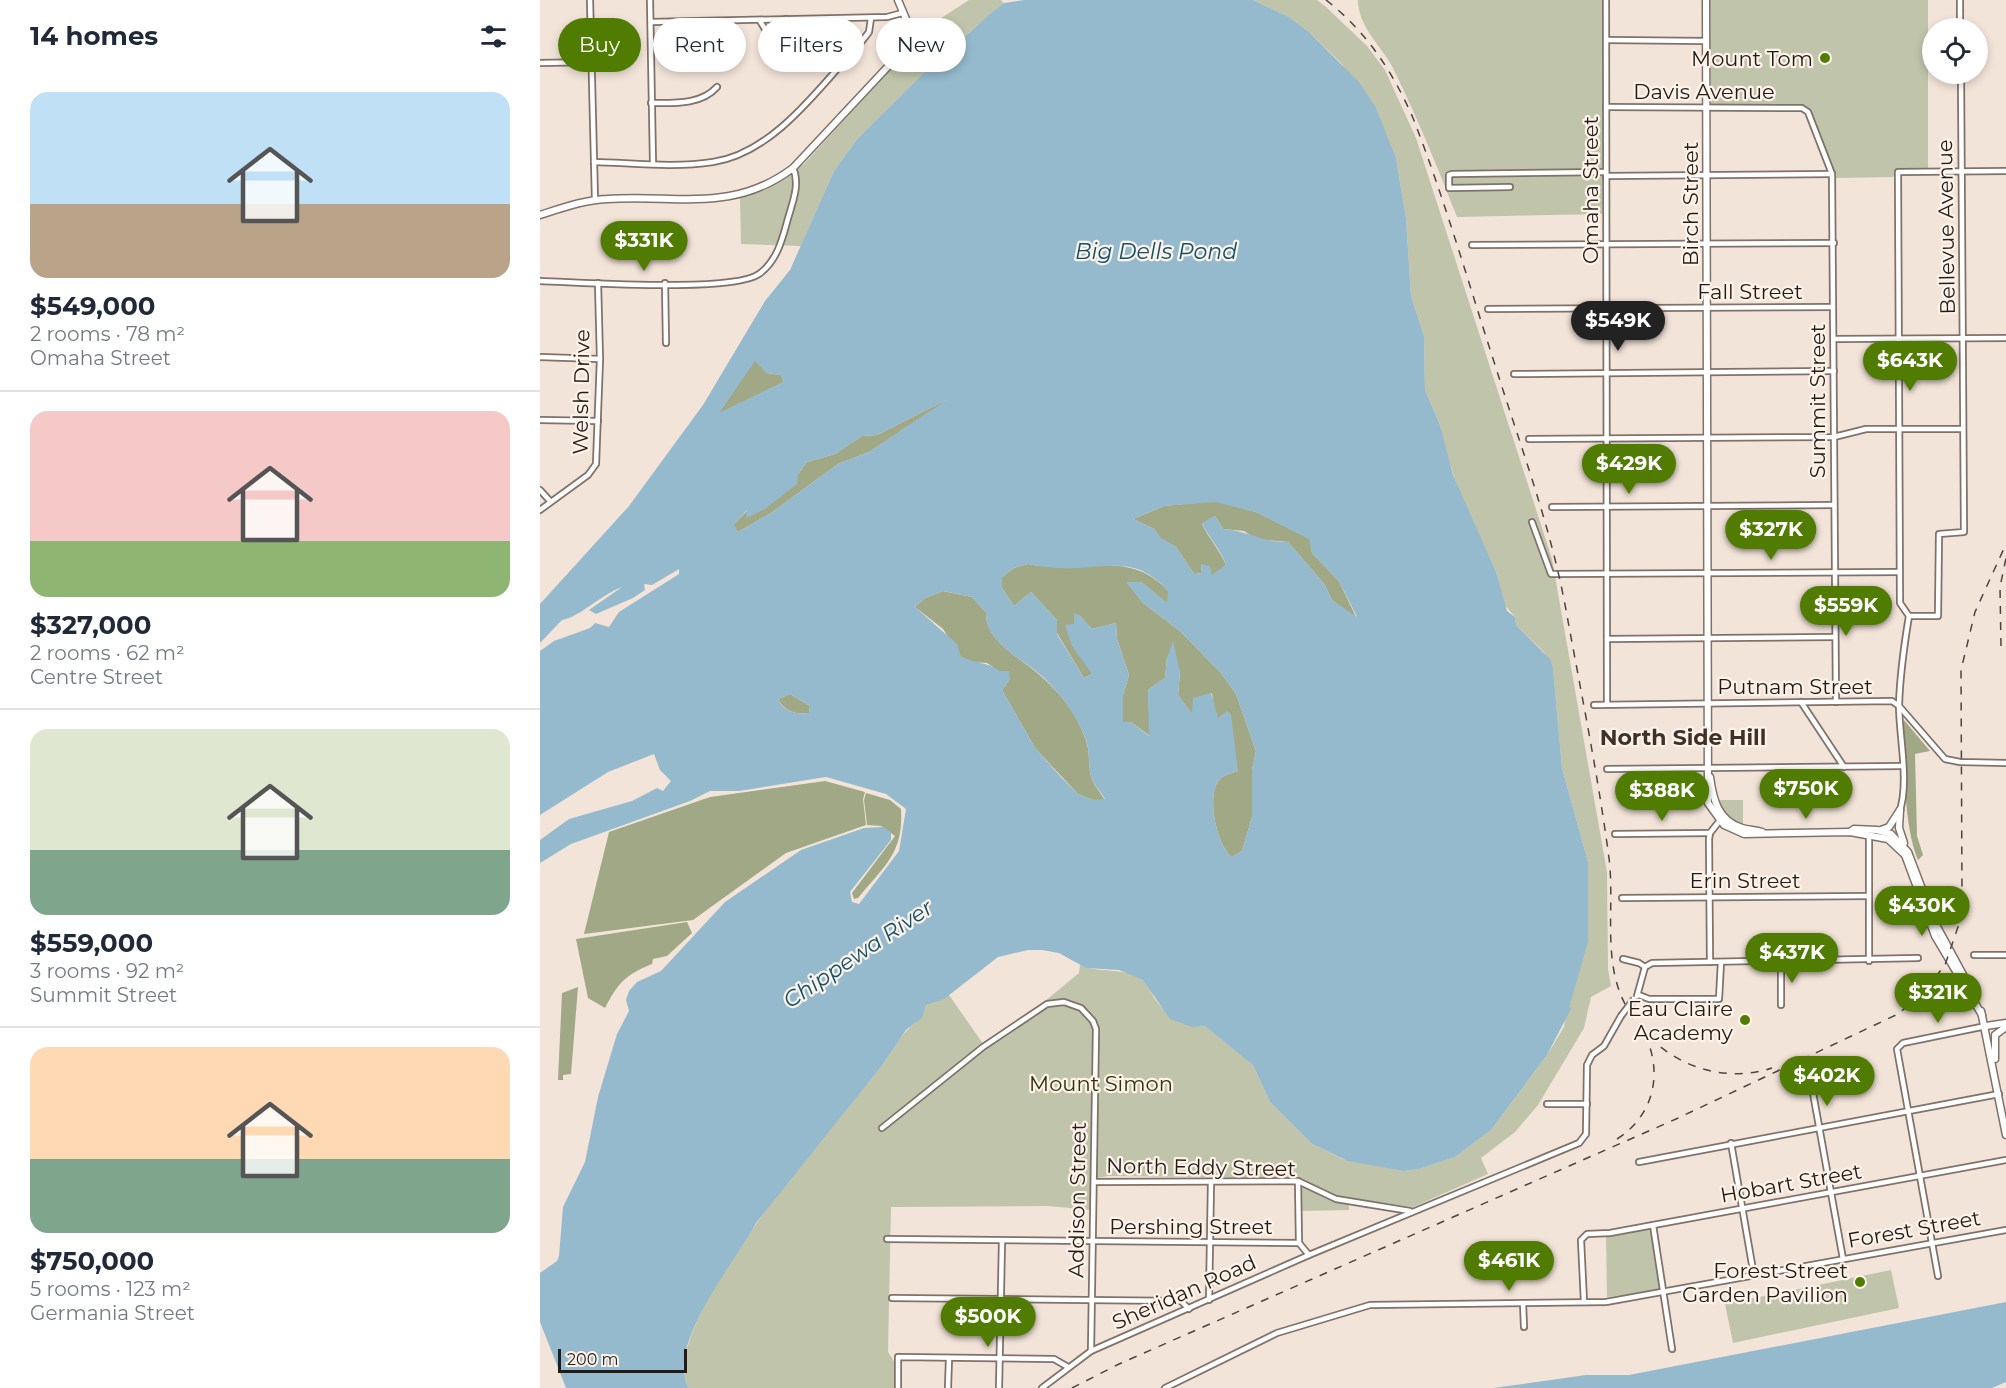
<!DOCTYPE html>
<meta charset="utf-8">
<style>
body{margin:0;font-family:Montserrat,sans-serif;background:#f2f2f3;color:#1f2937;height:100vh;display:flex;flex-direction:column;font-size:22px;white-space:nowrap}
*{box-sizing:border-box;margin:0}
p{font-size:20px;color:#747a83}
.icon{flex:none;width:33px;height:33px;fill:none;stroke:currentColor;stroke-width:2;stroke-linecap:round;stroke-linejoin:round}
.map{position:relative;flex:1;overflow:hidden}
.drawer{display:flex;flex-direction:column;background:#fff;width:540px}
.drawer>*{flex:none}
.banner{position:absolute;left:18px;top:18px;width:570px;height:54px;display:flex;gap:12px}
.buttons{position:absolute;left:1382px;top:18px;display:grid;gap:12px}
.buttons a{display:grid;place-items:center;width:66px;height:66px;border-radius:50%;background:#fff;box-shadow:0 3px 9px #0003;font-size:30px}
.scale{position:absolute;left:18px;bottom:15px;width:129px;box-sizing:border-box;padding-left:6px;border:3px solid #211c18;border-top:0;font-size:16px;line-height:21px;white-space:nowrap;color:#211c18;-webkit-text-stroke:4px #fef2e9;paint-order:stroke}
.price{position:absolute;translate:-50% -51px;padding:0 14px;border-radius:21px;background:#507c01;color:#fff;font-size:20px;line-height:39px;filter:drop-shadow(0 2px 3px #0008)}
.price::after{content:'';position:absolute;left:50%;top:36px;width:18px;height:14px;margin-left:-9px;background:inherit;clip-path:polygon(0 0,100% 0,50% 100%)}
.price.current{background:#222;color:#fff}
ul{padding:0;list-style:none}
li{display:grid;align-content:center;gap:12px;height:318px;padding:0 30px}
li+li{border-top:2px solid #e0e1e3}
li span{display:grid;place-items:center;height:186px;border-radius:18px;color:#555}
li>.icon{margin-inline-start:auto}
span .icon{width:108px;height:108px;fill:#fffc;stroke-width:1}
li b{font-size:26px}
h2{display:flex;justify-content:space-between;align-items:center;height:72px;padding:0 30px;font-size:26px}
.tag{padding:0 21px;border-radius:27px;background:#fff;box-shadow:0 3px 9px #0003;font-size:21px;line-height:54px}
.tag.current{background:#507c01;color:#fff}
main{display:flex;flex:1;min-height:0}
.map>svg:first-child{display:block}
.green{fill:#bfc4ab}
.forest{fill:#a1a886}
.water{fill:#95bacd;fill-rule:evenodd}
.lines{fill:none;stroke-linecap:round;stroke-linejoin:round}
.street-casing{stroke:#807269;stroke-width:8}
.secondary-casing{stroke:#807269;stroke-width:9}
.street{stroke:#fff;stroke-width:4.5}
.secondary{stroke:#fff;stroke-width:6}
.rail{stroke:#4c4540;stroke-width:1.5;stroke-dasharray:8 8;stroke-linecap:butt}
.street-bridge-casing{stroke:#807269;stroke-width:8;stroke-linecap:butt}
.street-bridge{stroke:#fff;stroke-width:4.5}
.poi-dot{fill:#507c01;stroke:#fef2e9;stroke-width:2}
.labels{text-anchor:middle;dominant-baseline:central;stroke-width:4.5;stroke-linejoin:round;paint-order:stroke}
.poi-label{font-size:21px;fill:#211c18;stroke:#fef2e9;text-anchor:end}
.street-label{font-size:21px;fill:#211c18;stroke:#fef2e9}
.park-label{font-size:21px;fill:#2e3409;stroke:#fef2e9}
.water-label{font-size:22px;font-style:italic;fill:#0b526d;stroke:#fef2e9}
.neighbourhood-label{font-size:22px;font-weight:bold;fill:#3d3129;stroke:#fef2e9}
</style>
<main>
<section class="drawer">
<h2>14 homes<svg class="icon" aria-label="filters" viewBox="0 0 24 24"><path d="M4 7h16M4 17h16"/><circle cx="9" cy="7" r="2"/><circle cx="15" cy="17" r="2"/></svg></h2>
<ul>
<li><span style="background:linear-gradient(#bfe0f5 60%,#b9a48a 0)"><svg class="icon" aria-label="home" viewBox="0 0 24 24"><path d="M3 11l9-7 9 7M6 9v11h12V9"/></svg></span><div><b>$549,000</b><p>2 rooms · 78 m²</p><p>Omaha Street</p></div></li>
<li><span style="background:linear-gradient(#f6c9c9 70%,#8fb573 0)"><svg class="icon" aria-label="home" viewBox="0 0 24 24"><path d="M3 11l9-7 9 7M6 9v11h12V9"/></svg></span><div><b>$327,000</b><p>2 rooms · 62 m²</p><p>Centre Street</p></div></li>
<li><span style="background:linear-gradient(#dfe7d0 65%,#7fa58c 0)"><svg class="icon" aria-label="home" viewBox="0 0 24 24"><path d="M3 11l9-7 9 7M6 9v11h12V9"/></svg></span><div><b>$559,000</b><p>3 rooms · 92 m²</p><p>Summit Street</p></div></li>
<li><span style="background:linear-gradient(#ffd9b3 60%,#7fa58c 0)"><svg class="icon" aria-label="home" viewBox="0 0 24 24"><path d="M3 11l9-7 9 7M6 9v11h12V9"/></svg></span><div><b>$750,000</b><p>5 rooms · 123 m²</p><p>Germania Street</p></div></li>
</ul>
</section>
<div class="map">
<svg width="1466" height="1388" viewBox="0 0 1466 1388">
<rect width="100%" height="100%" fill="#f3e4d9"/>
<g class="green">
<path d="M 429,0 L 461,0 L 464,3 L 405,53 L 318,138 L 294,171 L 261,246 L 201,244 L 200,198 L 225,190 L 264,164 L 367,51 L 375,35 Z"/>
<path d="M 713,0 L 777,0 L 786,7 L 827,46 L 845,70 L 876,138 L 1012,559 L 1067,872 L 1068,969 L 1071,986 L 1051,997 L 1044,1028 L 998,1105 L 975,1132 L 941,1158 L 948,1174 L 873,1207 L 809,1198 L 809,1210 L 761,1211 L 761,1180 L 755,1178 L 568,1176 L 551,1179 L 551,1210 L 508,1206 L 351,1207 L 348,1352 L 355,1363 L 355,1388 L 149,1388 C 112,1328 302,1116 342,1065 C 349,1057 353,1047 360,1039 C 369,1025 382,1022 386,1005 L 409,995 L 446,1048 L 508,1006 L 504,1002 L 539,973 L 540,965 C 560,974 583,966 603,980 C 609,984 611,993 615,999 C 628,1017 644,1028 665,1026 L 708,1060 L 713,1065 L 730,1102 L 772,1144 L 803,1159 L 863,1171 L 879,1169 L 915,1157 L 951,1130 L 1007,1055 L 1024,1027 L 1048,862 L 1022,768 L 1013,668 L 1004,652 L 976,625 L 975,617 L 963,603 L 956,572 L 918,489 L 904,445 L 900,425 L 885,390 L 884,336 L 871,296 L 866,218 L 856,158 L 802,64 L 769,32 L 749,17 Z"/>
<path d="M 818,0 L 1063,0 L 1063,214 L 917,217 C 897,166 877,117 853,68 C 841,45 818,27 818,0 Z"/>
<path d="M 1169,0 L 1388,0 L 1388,170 L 1357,171 L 1353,177 L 1295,178 L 1289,158 L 1266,107 L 1258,105 L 1171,104 Z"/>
<path d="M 1176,800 L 1203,800 L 1203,827 L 1184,814 Z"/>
<path d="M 1113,1225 L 1123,1290 L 1067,1297 L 1066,1233 Z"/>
<path d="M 1351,1270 L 1359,1308 L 1193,1343 L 1185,1304 Z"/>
</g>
<g class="forest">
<path d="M 215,360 L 227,373 L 241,375 L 244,382 L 178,414 Z"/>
<path d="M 412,397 L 329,452 L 298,464 L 231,513 L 198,532 L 193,525 L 209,509 L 258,474 L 267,462 L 295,454 L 322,436 L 337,435 Z"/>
<path d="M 675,501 L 716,512 L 770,539 L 772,553 L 799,581 L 817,619 L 792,600 L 785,585 L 748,542 L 716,539 L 704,531 L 683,529 L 675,516 L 662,524 C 669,539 680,550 686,565 L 672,576 L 661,565 L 662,573 L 654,574 L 636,547 L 620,538 L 614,529 L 593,519 L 624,506 Z"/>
<path d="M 488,564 C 538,574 590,548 628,591 L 628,604 L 601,582 L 587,582 L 603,603 L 640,631 L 681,673 L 696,694 L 716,751 L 712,770 L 712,817 L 702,851 L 692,857 C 677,846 665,794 680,779 C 684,775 693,773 698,771 L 674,710 L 672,693 L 652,714 L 638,695 L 640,672 L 627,657 L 625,678 L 608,690 L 610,736 L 591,722 L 583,722 L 583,695 L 589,675 L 577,639 L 576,623 L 552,629 L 540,616 L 534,614 L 534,624 L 552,674 L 544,678 L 517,633 L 517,620 L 491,592 L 474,606 L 462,588 L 462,577 L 474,568 Z"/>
<path d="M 403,591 L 432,597 L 446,612 C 445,643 484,659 504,679 C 523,696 540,719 547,744 C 550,754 548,766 551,776 C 553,784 560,792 565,800 L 553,800 L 538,794 L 495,748 L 462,690 L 470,679 L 447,663 L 432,662 L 421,657 L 403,629 L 375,607 L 385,598 Z"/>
<path d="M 250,694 L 270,706 L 269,713 C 256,715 244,711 238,699 Z"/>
<path d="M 1364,720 L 1390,751 L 1375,754 L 1377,836 L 1383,855 L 1378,860 C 1363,824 1364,759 1364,720 Z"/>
<path d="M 285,781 L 325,792 L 323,799 L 326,825 L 246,853 L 153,920 L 44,934 L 69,832 L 170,797 Z"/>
<path d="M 326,793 L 350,800 L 361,809 C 364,853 344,866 318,898 L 314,899 L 312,893 L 355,836 L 341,826 L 327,825 L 324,800 Z"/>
<path d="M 147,922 L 152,933 L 127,956 L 113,959 L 112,964 C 85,975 78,983 65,1008 L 48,998 L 36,939 Z"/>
<path d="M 38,987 L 31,1074 L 23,1075 L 23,1080 L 18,1080 L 22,993 Z"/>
</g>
<g class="water">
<path d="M 484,0 L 713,0 L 749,17 L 769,32 L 819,82 L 835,106 L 856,158 L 866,218 L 871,296 L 884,336 L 885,390 L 900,425 L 913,475 L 956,572 L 967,611 L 975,617 L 976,625 L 1010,659 L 1013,668 L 1022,768 L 1048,862 L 1048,941 L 1029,1008 L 1032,1007 L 1007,1055 L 951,1130 L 915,1157 L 879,1169 L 863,1171 L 808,1161 L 772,1144 L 730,1102 L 713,1065 L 665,1026 L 652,1027 L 630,1019 L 603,980 L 579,970 L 546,968 L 519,953 L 502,950 L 488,950 L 458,957 L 404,999 L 386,1005 L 382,1018 L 366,1030 L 343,1064 L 216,1223 C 197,1259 124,1347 149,1388 L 26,1388 L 0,1322 L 0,1273 L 17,1261 L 19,1256 L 23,1207 L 45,1162 L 58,1097 L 77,1034 L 89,1011 L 86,1000 L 89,991 L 97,982 L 121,971 L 185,902 L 261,850 L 324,828 L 342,827 L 351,832 L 351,840 L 310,892 L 312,902 L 319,904 L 359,851 L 366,809 L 346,794 L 286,777 L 199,791 L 170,791 L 150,801 L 31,844 L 0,863 L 0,840 L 29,819 L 92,801 L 117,788 L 123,791 L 131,781 L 120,770 L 114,754 L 68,772 L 0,815 L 0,651 L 14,641 L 50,628 L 55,623 L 69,627 L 79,612 L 139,574 L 139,569 L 112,585 L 104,584 L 105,590 L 93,598 L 56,614 L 49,610 L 82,587 C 62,594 40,617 22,620 L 0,643 L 0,604 L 89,506 L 163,405 L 225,301 L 250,270 L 294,171 L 318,138 L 381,76 L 449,15 L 464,3 ZM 215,361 L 227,373 L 241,375 L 244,382 L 179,413 ZM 408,399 L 329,452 L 298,464 L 231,513 L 198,532 L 194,525 L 207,510 L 206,518 L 225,509 L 257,484 L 258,474 L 267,462 L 295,454 L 322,436 L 337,435 ZM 675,502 L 716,512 L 769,539 L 772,553 L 799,581 L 817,617 L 792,600 L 785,585 L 748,542 C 720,542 709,531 683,529 L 675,516 L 662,523 C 669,539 681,549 686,565 L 672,575 L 670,566 L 661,564 L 662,573 L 654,574 L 636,547 L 621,538 L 614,529 L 593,519 L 624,506 ZM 488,564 C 504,567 519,569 536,568 C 574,566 599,558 628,591 L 627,603 L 601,582 L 586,582 L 603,603 L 640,631 L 681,673 L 696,694 L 716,751 L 712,770 L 712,817 L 702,851 L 692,857 C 677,846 665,794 680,779 C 684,775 693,773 698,771 L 691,714 L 687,711 L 678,718 L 671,693 L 653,698 L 652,713 L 638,695 L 640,672 L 633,641 L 627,658 L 625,678 L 608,690 L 609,736 L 591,722 L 583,722 L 583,695 L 589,675 L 577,639 L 576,623 L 552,629 L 540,616 L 534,613 L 534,624 L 525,625 L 532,646 L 552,674 L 544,678 L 517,634 L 517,620 L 491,592 L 474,606 L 462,588 L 462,577 L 474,568 ZM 403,591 L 432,597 L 446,612 C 445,644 484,659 504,678 C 523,696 539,719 547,743 C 550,754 548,765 551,776 C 553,784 561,792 565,799 L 553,800 L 538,794 L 522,778 L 495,748 L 462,690 L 470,679 L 469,671 L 459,671 C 446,661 436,664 421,657 L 417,644 L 375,607 L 385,598 ZM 250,694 L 270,706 L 269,713 C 256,715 243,711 238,699 Z"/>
<path d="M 1466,1302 L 1466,1382 L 1452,1388 L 953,1388 L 1046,1375 L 1089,1375 Z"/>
</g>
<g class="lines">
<g class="street-casing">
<g id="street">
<path d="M 50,0 L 55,200"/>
<path d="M 110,0 L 113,163"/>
<path d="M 1066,0 L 1067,703"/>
<path d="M 1420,0 L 1420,28"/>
<path d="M 220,21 L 228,34 L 237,36 L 245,29 L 246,19"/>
<path d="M 111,22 L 347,17 L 362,13"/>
<path d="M 1066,40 L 1166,41"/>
<path d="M 0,63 L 52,62"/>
<path d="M 111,103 C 134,103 161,105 177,87"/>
<path d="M 1066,107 L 1262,108 L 1268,112 L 1292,174 L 1296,702"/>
<path d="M 54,162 C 93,163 134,168 173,162 C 235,153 282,84 322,41 L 329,32 L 331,18"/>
<path d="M 1066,176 L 1292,174"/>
<path d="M 970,187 L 909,188 L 909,175 L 912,174 L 1066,172"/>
<path d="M 932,245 L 1294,243"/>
<path d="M 0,281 C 40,282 192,293 219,274 C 236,262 242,241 247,222 C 251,206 261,185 253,168"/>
<path d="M 125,283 L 126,343"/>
<path d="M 948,309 L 1293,307"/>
<path d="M 1294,339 L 1466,338"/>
<path d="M 0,357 L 60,359"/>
<path d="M 974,374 L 1294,371"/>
<path d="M 0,420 L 58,421"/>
<path d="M 989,439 L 1294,437 L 1326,429 L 1423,429"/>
<path d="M 0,490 L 10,501"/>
<path d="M 1012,507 L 1294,505"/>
<path d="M 0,510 L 48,475 L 56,464 L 60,359 L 58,283"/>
<path d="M 992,522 L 1011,574 L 1359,572"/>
<path d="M 1369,616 L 1398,616 L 1399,534 L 1424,532 L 1421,74"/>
<path d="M 1067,639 L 1294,637"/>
<path d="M 1261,702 L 1304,767"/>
<path d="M 1054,705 L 1352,701 L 1359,706 L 1405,759 L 1420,762 L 1466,763"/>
<path d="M 1067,769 L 1362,766"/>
<path d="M 1359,813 C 1370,784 1359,736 1359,705 C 1360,675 1364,646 1369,616 L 1360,603 L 1358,172 L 1466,171"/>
<path d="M 1075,834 L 1170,833"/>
<path d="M 1329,835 L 1329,961"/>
<path d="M 1082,898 L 1329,896"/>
<path d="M 1434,955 L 1466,955"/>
<path d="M 1083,959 L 1099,963 L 1105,967"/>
<path d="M 1170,962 L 1169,839 L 1170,833 L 1181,819"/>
<path d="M 1105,967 L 1112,963 L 1378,958"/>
<path d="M 1099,995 L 1109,999 L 1179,999 L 1181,962"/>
<path d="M 1097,996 L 1105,967"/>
<path d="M 1241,1005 L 1241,962"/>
<path d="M 1273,1093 L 1303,1259"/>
<path d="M 1007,1104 L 1047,1104"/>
<path d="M 342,1128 L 443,1047 L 507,1004 L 524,1002 L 541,1008 L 553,1021 L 556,1029 L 551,1351"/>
<path d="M 1191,1143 L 1214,1276"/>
<path d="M 1099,1162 L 1459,1094"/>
<path d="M 758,1181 L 759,1243"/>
<path d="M 554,1182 L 758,1181 L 796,1199 L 870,1211"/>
<path d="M 1113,1225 L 1132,1349"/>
<path d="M 347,1239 L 759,1243 L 769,1255"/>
<path d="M 1398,1276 L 1357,1049 L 1363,1043 L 1446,1026"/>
<path d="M 352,1298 L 641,1301 L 649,1309"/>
<path d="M 669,1300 L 671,1182"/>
<path d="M 1044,1302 L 1041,1240 L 1047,1234 L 1070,1233 L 1466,1160"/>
<path d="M 983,1303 L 984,1327"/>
<path d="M 358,1388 L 358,1357 L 514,1359 L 528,1367"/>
<path d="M 408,1388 L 409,1358"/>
<path d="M 459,1388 L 462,1241"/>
<path d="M 502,1388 L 551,1351 L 769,1255 L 1039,1143 L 1046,1134 L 1047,1065 L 1052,1055 L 1064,1046 L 1081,1016"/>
<path d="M 625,1388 L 737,1333 L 830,1305 L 1066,1302 L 1466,1230"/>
</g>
</g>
<g class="secondary-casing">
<g id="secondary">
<path d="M 1166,0 L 1168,803 L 1184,825 L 1204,834 L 1310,832 L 1348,839 L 1365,855 L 1395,936 L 1442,1015"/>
<path d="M 0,215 C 22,208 44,200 67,199 C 136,194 192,214 253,168 L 370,43 L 371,31 L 358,0"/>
<path d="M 1170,777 C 1173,799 1178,821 1202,828 C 1209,830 1215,830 1222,832"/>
<path d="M 1360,810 L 1359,828 L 1364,843"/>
<path d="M 1341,830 L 1349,827 L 1360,810"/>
<path d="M 1310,832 L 1314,829 L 1337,830 L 1351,834 L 1368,852 L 1395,923 L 1435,997"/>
<path d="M 1441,1011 L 1466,1135"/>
<path d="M 1446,1026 L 1466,1023"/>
<path d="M 1455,1059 L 1455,1035 L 1466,1027"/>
</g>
</g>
<use href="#street" class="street"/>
<use href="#secondary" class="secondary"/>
<g class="rail">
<path d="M 786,0 C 826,31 853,72 873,118 C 905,200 929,285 956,368 C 981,448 1011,527 1026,610 C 1041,692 1058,775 1069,858 C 1075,906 1062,960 1085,1004 C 1113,1057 1173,1087 1232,1068"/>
<path d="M 1461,646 L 1460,587 L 1466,558"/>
<path d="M 1077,1139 C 1113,1116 1123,1075 1106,1037"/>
<path d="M 532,1388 L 579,1364 L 1136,1119 L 1358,1014 L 1382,994 L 1405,965 L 1419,924 L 1422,896 L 1421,670 L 1435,612 L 1466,544"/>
</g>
<g class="street-bridge-casing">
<path id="street-bridge" d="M 1081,1016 L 1094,999"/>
</g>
<use href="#street-bridge" class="street-bridge"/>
</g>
<g class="poi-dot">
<circle cx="1285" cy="58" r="6"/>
<circle cx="1205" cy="1020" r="6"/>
<circle cx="1320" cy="1282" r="6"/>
</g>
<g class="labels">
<g class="poi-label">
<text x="1273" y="58">Mount Tom</text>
<text x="1193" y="1008">Eau Claire<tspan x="1193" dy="24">Academy</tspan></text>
<text x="1308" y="1270">Forest Street<tspan x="1308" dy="24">Garden Pavilion</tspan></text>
</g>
<g class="street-label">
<text x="1164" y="91">Davis Avenue</text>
<text transform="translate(1050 190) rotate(-90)">Omaha Street</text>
<text transform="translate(1150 204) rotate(-90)">Birch Street</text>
<text transform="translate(1406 227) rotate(-91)">Bellevue Avenue</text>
<text x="1210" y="291">Fall Street</text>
<text transform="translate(41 392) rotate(-89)">Welsh Drive</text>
<text transform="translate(1277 401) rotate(-90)">Summit Street</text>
<text x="1255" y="686">Putnam Street</text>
<text x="1205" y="880">Erin Street</text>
<text transform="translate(661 1167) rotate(1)">North Eddy Street</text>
<text transform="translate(1251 1183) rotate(-10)">Hobart Street</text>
<text transform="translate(537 1200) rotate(-89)">Addison Street</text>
<text x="651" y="1226">Pershing Street</text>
<text transform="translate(1374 1229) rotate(-10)">Forest Street</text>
<text transform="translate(644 1292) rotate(-24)">Sheridan Road</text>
</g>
<g class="park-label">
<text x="561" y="1083">Mount Simon</text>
</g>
<g class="water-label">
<text x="616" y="251">Big Dells Pond</text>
<text transform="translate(318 954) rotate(-34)">Chippewa River</text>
</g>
<g class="neighbourhood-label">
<text x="1143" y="737">North Side Hill</text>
</g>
</g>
</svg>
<div class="buttons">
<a><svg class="icon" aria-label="locate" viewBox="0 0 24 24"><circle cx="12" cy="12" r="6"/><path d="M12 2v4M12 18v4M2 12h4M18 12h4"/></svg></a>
</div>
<div class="scale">200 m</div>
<b class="price" style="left:104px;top:272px">$331K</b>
<b class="price current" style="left:1078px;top:352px">$549K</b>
<b class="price" style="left:1370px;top:392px">$643K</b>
<b class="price" style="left:1089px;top:495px">$429K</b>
<b class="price" style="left:1231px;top:561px">$327K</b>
<b class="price" style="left:1306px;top:637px">$559K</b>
<b class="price" style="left:1266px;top:820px">$750K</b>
<b class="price" style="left:1122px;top:822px">$388K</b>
<b class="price" style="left:1382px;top:937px">$430K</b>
<b class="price" style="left:1252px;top:984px">$437K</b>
<b class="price" style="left:1398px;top:1024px">$321K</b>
<b class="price" style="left:1287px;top:1107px">$402K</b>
<b class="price" style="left:969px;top:1292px">$461K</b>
<b class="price" style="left:448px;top:1348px">$500K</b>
<div class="banner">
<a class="tag current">Buy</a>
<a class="tag">Rent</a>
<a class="tag">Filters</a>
<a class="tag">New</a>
</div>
</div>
</main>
